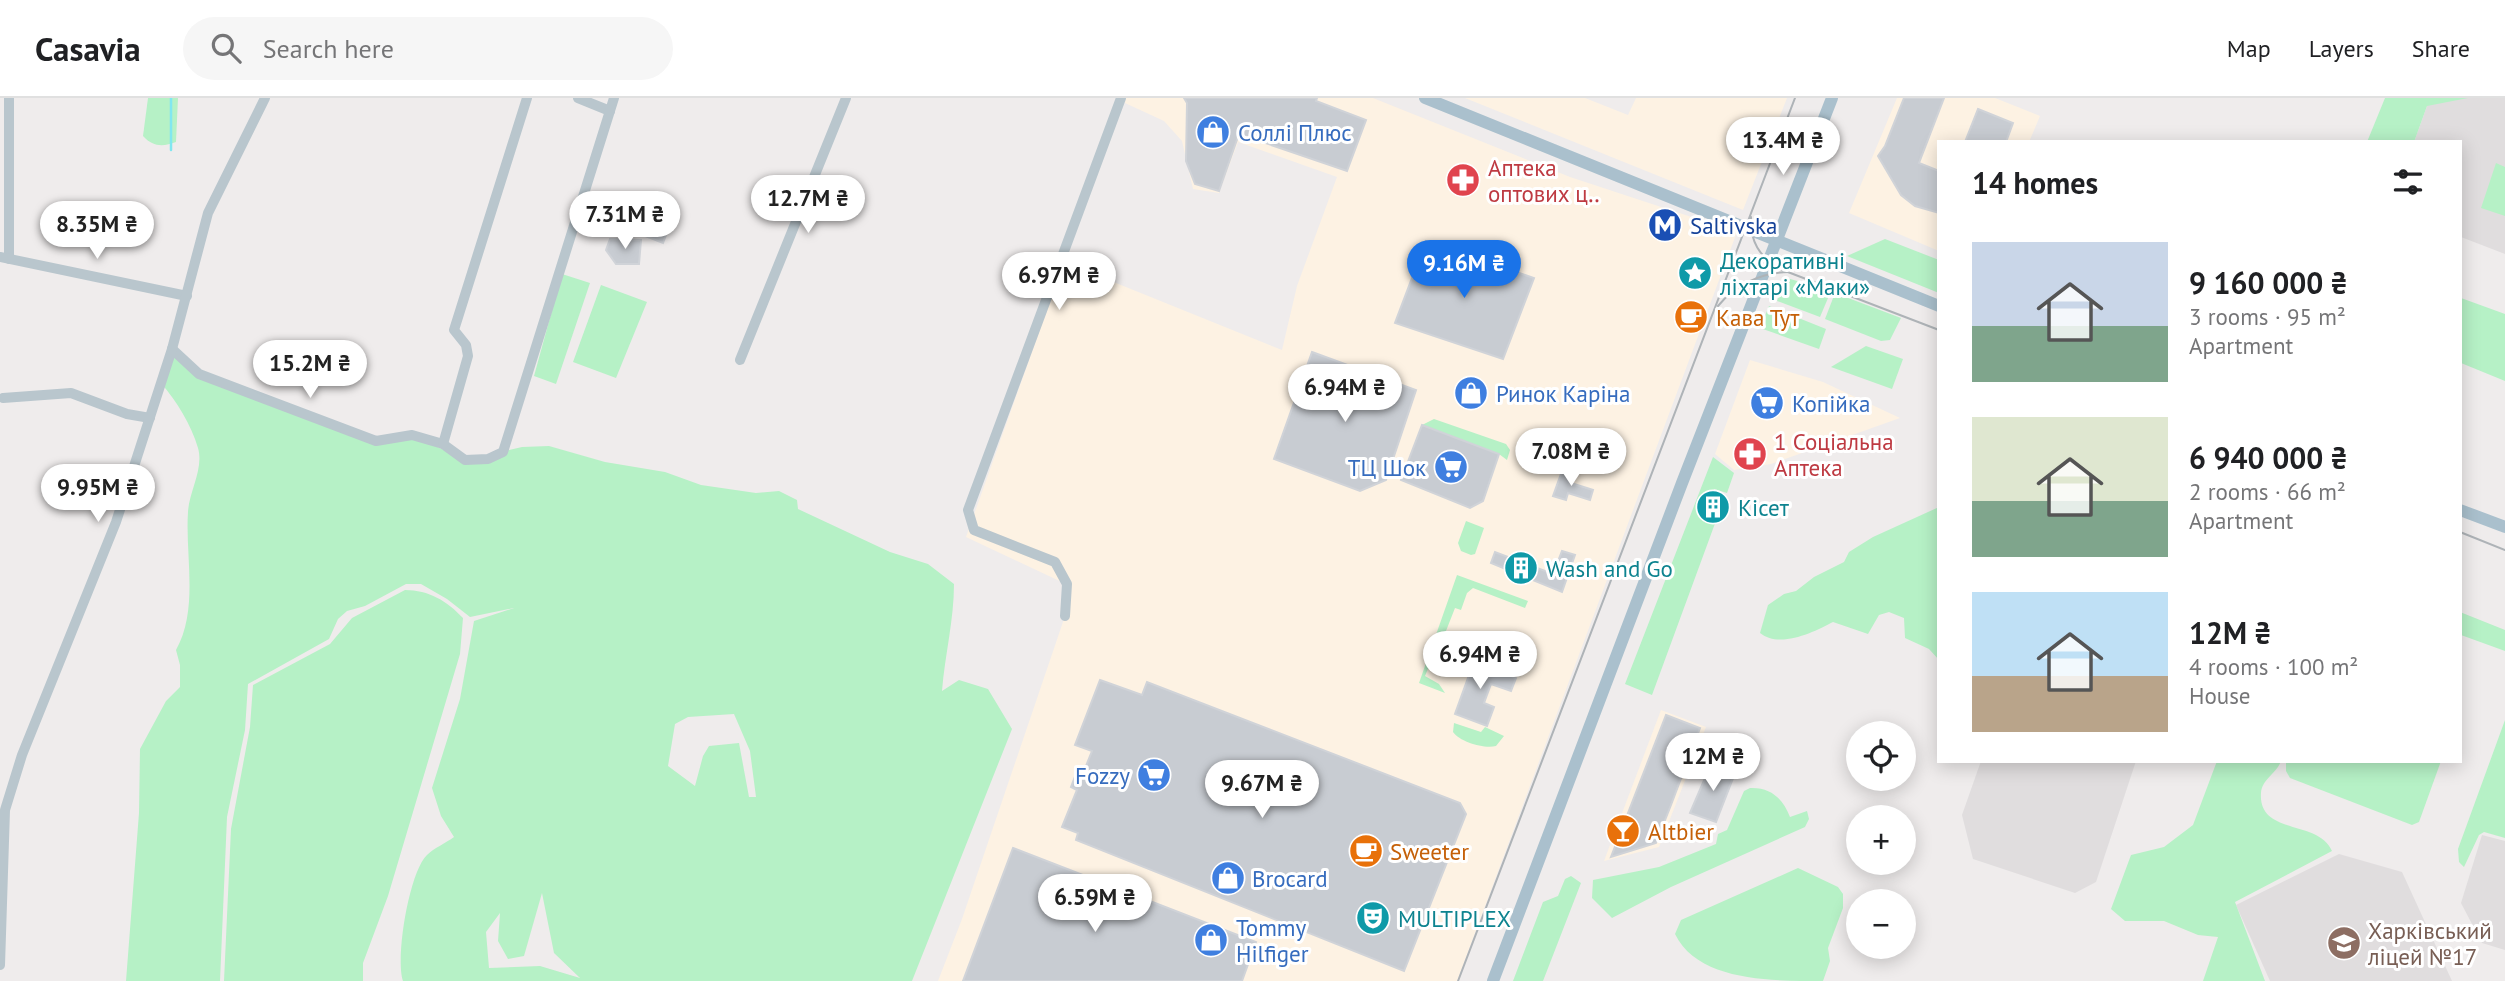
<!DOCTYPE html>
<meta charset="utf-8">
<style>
body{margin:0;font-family:"PT Sans",sans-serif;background:#f6f6f6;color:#202124;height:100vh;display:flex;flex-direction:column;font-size:26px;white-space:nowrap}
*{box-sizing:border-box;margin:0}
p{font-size:23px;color:#757577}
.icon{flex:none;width:38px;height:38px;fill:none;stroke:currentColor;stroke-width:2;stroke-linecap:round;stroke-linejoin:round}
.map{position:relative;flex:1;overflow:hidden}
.drawer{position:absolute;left:1937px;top:42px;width:525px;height:623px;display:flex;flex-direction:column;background:#fff;border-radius:0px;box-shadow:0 4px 18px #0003}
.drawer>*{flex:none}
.buttons{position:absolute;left:1846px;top:623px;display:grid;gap:14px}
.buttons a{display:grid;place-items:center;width:70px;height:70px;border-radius:50%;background:#fff;box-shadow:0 4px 18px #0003;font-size:35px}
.price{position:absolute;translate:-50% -60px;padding:0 16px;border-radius:24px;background:#fff;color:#222;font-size:23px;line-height:46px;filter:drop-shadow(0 2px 4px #0008)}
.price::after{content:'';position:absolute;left:50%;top:42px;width:21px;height:16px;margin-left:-10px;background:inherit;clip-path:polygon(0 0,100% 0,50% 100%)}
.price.on{background:#1a73e8;color:#fff}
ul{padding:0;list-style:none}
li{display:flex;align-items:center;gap:21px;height:175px;padding:0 35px}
li span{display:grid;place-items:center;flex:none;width:196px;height:140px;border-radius:0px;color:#555}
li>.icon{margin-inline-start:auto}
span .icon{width:84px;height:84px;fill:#fffc;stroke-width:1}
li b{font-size:30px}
h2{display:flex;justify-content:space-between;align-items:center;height:84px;padding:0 35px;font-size:30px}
header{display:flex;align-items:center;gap:42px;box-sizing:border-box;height:98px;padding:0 35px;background:#fff;border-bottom:2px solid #e0e0e0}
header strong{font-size:33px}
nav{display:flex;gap:38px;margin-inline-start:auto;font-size:24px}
.search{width:490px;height:63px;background:#f6f6f6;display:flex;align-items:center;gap:18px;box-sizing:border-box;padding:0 24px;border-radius:38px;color:#757577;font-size:26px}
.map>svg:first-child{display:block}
.commercial{fill:#fdf2e3}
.education{fill:#e0ddde}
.green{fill:#b6f1c6;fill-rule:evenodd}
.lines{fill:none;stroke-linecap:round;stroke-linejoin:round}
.stream{stroke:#81e7f0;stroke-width:2.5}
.building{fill:#c8ccd2;stroke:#d0d3d8;stroke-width:2}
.minor{stroke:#b9c6cd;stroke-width:10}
.major{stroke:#aac0cd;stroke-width:12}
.tram{stroke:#aeb3b7;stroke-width:2}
.labels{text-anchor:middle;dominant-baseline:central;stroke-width:6;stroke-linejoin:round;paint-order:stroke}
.shop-label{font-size:23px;fill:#366cbe;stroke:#fff;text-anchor:start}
.health-label{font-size:23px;fill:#be3a42;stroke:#fff;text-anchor:start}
.transit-label{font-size:23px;fill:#164399;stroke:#fff;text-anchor:start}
.culture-label{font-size:23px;fill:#0d838f;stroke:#fff;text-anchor:start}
.food-label{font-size:23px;fill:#c56008;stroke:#fff;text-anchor:start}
.education-label{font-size:23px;fill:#785e54;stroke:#fff;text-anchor:start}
</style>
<header>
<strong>Casavia</strong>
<div class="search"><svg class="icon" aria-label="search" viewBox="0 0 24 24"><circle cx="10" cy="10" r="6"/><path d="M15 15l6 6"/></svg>Search here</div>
<nav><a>Map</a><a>Layers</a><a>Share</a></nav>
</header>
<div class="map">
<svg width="2505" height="883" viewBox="0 0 2505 883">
<rect width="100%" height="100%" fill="#efecec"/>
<g class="commercial">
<path d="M 1126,0 L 1373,0 L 1570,79 L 1737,134 L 1457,883 L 938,883 L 962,821 L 1065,518 L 1066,486 L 966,439 L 1064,164 L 1282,252 L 1297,188 L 1337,79 L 1238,44 L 1219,95 L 1193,91 L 1182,43 L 1164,23 L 1125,5 Z"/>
<path d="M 1465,0 L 1585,0 L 1628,17 L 1636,0 L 1787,0 L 1743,112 Z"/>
<path d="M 1897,0 L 1995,0 L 2040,18 L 2029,44 L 1939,44 L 1939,153 L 1849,115 Z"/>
<path d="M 1750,262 L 1823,284 L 1900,320 L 1771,366 L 1734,372 L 1715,356 Z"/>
<path d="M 1661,612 L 1706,629 L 1659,749 L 1604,763 Z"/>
</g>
<g class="education">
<path d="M 2430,0 L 2505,0 L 2505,156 L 2461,139 L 2460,44 L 2414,44 Z"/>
<path d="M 1981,663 L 2136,663 L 2096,784 L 2075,795 L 1973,761 L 1962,717 Z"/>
<path d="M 2482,737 L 2505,743 L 2505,852 L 2482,845 L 2461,805 Z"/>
<path d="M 2339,756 L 2402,774 L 2452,883 L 2270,883 L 2236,807 Z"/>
</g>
<g class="green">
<path d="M 148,0 L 178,0 L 176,44 C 163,49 153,49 143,38 Z"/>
<path d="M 2385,0 L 2468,0 L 2427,8 L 2414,44 L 2367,44 Z"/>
<path d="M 2496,65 L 2505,69 L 2505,118 L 2481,110 Z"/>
<path d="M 1885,141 L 1939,162 L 1939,195 L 1847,158 Z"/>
<path d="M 562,176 L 590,185 L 556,286 L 534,278 Z"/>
<path d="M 1787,180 L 1831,193 L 1820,219 L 1777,203 Z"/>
<path d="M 601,187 L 647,204 L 616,280 L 573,264 Z"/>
<path d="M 1835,195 L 1901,220 L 1890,242 L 1881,243 L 1825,221 Z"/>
<path d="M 2461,200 L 2505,216 L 2505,283 L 2461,265 Z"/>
<path d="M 1769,208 L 1826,231 L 1819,251 L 1760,230 Z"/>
<path d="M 1866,248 L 1903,261 L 1892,291 L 1831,269 Z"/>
<path d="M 172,251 L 199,276 L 376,343 L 412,337 L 465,362 L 522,349 L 549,348 L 605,364 L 665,374 L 701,387 L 756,395 L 779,393 L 797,402 L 798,411 L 890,454 L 928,466 L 954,486 C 954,522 945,556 942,593 L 959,582 L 988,591 L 1012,631 L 912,883 L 403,883 C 395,861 409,774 427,757 C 434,750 446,745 454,739 L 441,718 L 432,690 L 460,601 L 474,523 L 514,510 L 470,519 L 447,501 L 421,486 L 406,486 L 365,508 L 347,513 L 338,521 L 329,541 L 248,586 L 245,632 L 227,719 L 220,883 L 126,883 L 139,715 L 140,651 L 166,603 L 180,589 L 180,567 L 176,552 C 199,511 185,458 188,414 C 189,394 204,371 198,350 C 191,326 177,304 161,285 ZM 734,616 L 750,653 L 756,699 L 749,699 L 739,645 L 709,648 L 703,658 L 695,688 L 668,668 L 675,626 L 688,619 ZM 542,795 L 554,855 L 580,880 L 540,868 L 489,870 L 486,834 L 500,815 L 498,843 L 508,861 L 524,858 Z"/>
<path d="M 1434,321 L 1506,346 L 1510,352 L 1507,362 L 1499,356 L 1422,327 Z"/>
<path d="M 1713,359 L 1734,375 L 1727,395 L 1714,391 L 1706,416 L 1717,420 L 1652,597 L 1625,586 Z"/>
<path d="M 1939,409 L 1939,562 L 1929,551 L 1905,540 L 1904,520 L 1889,514 L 1879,517 L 1868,536 L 1833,524 C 1814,534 1780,551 1760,535 L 1768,507 L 1784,496 L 1796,493 L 1814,479 L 1844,464 L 1849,454 L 1873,439 Z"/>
<path d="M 1466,423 L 1484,430 L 1475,456 L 1471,457 L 1461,453 L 1458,445 Z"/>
<path d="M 1457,477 L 1528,503 L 1525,510 L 1473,490 L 1467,495 L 1461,512 L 1455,510 L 1444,538 L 1449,541 L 1440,561 L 1432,561 L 1425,578 L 1439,586 L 1445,595 L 1419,585 Z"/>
<path d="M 405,492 C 429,492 447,503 463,520 L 460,556 L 388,798 L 363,865 L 363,883 L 224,883 L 231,731 L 250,629 L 253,587 L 330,546 L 352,520 Z"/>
<path d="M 2460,514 L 2505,532 L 2505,553 L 2461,537 Z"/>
<path d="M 2505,622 L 2505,740 L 2484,734 L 2479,737 L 2464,769 L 2459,764 L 2458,751 Z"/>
<path d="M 1454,625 L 1481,634 L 1485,629 L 1504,638 L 1496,648 C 1484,651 1460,644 1453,634 Z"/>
<path d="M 2217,663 L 2281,663 C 2277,675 2262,681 2261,695 C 2258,738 2319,721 2332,753 L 2235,804 L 2265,883 L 2203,883 L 2218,839 L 2198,837 L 2164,823 L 2125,823 L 2111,811 L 2131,757 L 2164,749 L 2193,727 Z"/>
<path d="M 2286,663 L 2441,663 L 2419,724 L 2412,727 L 2290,680 L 2286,673 Z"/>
<path d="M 1750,690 C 1771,689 1783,701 1790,719 L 1807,713 L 1809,721 L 1805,729 L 1671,789 L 1612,820 L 1592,800 L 1593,782 L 1659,769 L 1716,746 L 1718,736 L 1727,732 L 1744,693 Z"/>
<path d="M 1798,770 L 1838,789 L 1843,796 L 1843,810 L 1828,850 L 1830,863 L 1823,883 C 1769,883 1698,883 1675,836 L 1681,822 Z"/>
<path d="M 1571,778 L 1581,785 L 1543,883 L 1513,883 L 1543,804 L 1558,798 L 1565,781 Z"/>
</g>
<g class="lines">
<path class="stream" d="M 171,52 L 171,0"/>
</g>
<g class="building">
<path d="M 1184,0 L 1317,0 L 1316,3 L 1366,22 L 1347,73 L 1239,36 L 1219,93 L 1195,86 L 1186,63 L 1187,5 Z"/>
<path d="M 1904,0 L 1944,0 L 1919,65 L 1939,73 L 1939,115 L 1915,108 L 1901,97 L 1878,58 L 1885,48 Z"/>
<path d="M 1978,11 L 2013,25 L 2006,44 L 1965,44 Z"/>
<path d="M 618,96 L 674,116 L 663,145 L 609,124 Z"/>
<path d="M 610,141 L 641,142 L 639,166 L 616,166 L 606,152 Z"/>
<path d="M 1426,143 L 1534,180 L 1503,261 L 1395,225 Z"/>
<path d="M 1312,254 L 1416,292 L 1386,382 L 1360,393 L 1274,361 Z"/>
<path d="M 1422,327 L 1499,356 L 1483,403 L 1470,410 L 1401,382 Z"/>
<path d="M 1562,373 L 1573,377 L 1571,385 L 1593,392 L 1590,402 L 1568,395 L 1566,402 L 1553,398 Z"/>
<path d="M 1562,453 L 1575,457 L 1562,494 L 1491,465 L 1495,454 L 1553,476 Z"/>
<path d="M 1463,560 L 1516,580 L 1511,593 L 1491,586 L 1484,605 L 1494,609 L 1487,628 L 1455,616 L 1469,577 L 1459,573 Z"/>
<path d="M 1100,582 L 1142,597 L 1147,584 L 1460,705 L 1466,716 L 1404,873 L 1076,742 L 1078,735 L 1062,729 L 1077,692 L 1071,689 L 1076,676 L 1082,678 L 1092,653 L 1075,647 Z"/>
<path d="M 1666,617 L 1700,630 L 1671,707 L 1656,745 L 1611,759 Z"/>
<path d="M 1711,666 L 1735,675 L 1716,724 L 1690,715 Z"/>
<path d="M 1013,750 L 1256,844 L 1242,883 L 963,883 Z"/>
</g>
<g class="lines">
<g class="minor">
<path d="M 9,0 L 9,161"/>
<path d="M 578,0 L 610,13"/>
<path d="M 0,159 L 187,198"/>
<path d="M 172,251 L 199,276 L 376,343 L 412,337 L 443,346 L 465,362 L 488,361 L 503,354 L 614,0"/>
<path d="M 740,262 L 846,0"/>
<path d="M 3,300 L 71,295 L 127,316 L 150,320"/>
<path d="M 443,346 L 468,258 L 466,247 L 454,232 L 527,0"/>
<path d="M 1065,518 L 1067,486 L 1055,464 L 974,432 L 968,412 L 1121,0"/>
<path d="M 0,867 L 5,712 L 22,657 L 116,424 L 172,251 L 208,115 L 265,0"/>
</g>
<g class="major">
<path d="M 1425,0 L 1939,208"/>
<path d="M 2460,412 L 2505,429"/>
<path d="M 1493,883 L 1682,385 L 1832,0"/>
</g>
<g class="tram">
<path d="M 1751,119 C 1750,144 1759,158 1780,171 L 1939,232"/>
<path d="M 1718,208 C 1735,187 1762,174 1789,174"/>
<path d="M 2460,434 L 2505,452"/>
<path d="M 1458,883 L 1795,0"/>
</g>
</g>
<defs>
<g id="shop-disc" transform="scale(1.75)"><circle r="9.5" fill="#3f7fe0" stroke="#fff"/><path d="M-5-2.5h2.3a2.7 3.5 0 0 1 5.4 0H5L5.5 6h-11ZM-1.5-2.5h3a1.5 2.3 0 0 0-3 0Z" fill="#fff"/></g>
<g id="pharmacy-disc" transform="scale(1.75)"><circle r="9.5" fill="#e0444e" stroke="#fff"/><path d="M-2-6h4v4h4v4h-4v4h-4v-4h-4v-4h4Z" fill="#fff"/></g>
<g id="metro-disc" transform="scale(1.75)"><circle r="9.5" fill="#1a4fb4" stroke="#fff"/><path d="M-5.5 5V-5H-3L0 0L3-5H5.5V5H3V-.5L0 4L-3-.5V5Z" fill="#fff"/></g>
<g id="sight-disc" transform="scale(1.75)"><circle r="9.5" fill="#0f9aa8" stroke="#fff"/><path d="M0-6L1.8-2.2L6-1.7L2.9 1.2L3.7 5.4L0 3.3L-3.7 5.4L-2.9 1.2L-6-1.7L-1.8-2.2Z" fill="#fff"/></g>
<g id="cafe-disc" transform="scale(1.75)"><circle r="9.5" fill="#e8710a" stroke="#fff"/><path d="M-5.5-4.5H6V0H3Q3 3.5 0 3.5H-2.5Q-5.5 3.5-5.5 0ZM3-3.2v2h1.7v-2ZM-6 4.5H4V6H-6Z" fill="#fff"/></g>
<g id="supermarket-disc" transform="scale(1.75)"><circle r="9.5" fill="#3f7fe0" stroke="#fff"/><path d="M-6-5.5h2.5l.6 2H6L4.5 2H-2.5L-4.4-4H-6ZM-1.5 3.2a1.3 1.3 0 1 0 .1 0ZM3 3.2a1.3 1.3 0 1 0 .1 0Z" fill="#fff"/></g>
<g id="building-disc" transform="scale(1.75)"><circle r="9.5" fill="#0f9aa8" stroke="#fff"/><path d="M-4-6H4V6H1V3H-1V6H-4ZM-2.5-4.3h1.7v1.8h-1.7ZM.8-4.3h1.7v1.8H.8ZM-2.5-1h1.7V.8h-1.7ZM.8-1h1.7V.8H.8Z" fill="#fff"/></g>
<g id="bar-disc" transform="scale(1.75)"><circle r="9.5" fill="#e8710a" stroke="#fff"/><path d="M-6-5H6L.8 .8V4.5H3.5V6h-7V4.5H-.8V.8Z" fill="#fff"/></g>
<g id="theatre-disc" transform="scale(1.75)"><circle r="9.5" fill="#0f9aa8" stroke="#fff"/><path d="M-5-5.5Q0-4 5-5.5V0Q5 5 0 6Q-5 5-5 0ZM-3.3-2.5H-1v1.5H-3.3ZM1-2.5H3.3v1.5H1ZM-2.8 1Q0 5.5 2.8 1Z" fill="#fff"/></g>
<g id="school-disc" transform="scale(1.75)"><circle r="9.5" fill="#8d6e63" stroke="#fff"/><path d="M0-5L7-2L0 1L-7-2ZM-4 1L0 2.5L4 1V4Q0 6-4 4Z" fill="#fff"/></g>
</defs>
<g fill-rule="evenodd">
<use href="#shop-disc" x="1213" y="34"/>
<use href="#pharmacy-disc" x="1463" y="82"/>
<use href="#metro-disc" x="1665" y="127"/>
<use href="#sight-disc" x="1695" y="175"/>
<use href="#cafe-disc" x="1691" y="219"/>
<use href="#shop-disc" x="1471" y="295"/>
<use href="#supermarket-disc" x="1767" y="305"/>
<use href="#pharmacy-disc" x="1750" y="356"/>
<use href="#supermarket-disc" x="1451" y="369"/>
<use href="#building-disc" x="1713" y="409"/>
<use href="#building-disc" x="1521" y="470"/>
<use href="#supermarket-disc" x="1154" y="677"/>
<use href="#bar-disc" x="1623" y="733"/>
<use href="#cafe-disc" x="1366" y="753"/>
<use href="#shop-disc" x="1228" y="780"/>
<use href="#theatre-disc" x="1373" y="820"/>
<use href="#shop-disc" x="1211" y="842"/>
<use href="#school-disc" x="2344" y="845"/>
</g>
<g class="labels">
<g class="shop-label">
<text x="1238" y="34">Соллі Плюс</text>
<text x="1496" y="295">Ринок Каріна</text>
<text x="1792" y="305">Копійка</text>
<text x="1426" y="369" text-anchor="end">ТЦ Шок</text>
<text x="1130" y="677" text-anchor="end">Fozzy</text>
<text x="1252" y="780">Brocard</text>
<text x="1236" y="829">Tommy<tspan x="1236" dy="26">Hilfiger</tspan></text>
</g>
<g class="health-label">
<text x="1488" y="69">Аптека<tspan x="1488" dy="26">оптових ц‥</tspan></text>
<text x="1774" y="343">1 Соціальна<tspan x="1774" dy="26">Аптека</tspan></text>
</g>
<g class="transit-label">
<text x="1690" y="127">Saltivska</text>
</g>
<g class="culture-label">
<text x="1720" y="162">Декоративні<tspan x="1720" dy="26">ліхтарі «Маки»</tspan></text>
<text x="1738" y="409">Кісет</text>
<text x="1546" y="470">Wash and Go</text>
<text x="1398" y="820">MULTIPLEX</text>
</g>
<g class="food-label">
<text x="1716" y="219">Кава Тут</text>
<text x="1648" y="733">Altbier</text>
<text x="1390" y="753">Sweeter</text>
</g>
<g class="education-label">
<text x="2368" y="832">Харківський<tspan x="2368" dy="26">ліцей №17</tspan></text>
</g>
</g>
</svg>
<div class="buttons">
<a><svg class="icon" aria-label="locate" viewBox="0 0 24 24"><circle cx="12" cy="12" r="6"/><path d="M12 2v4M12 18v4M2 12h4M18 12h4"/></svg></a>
<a>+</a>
<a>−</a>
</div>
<b class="price" style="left:1783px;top:79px">13.4M ₴</b>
<b class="price" style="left:808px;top:137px">12.7M ₴</b>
<b class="price" style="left:625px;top:153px">7.31M ₴</b>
<b class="price" style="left:97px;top:163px">8.35M ₴</b>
<b class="price on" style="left:1464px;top:202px">9.16M ₴</b>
<b class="price" style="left:1059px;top:214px">6.97M ₴</b>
<b class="price" style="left:310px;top:302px">15.2M ₴</b>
<b class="price" style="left:1345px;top:326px">6.94M ₴</b>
<b class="price" style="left:1571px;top:390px">7.08M ₴</b>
<b class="price" style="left:98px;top:426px">9.95M ₴</b>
<b class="price" style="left:1480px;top:593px">6.94M ₴</b>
<b class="price" style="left:1713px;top:695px">12M ₴</b>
<b class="price" style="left:1262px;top:722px">9.67M ₴</b>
<b class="price" style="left:1095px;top:836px">6.59M ₴</b>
<section class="drawer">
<h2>14 homes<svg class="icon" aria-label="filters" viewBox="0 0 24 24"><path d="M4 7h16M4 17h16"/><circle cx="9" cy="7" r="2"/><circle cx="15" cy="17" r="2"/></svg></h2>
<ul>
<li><span style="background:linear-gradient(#c9d6e8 60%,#7fa58c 0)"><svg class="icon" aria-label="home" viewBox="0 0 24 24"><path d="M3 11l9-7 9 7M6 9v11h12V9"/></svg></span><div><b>9 160 000 ₴</b><p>3 rooms · 95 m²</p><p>Apartment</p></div></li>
<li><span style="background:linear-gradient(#dfe7d0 60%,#7fa58c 0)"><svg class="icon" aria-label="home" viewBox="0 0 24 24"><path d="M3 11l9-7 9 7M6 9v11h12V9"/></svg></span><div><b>6 940 000 ₴</b><p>2 rooms · 66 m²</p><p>Apartment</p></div></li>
<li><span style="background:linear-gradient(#bfe0f5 60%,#b9a48a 0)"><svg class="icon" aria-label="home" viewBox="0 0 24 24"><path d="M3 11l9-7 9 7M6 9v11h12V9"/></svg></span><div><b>12M ₴</b><p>4 rooms · 100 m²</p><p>House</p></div></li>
</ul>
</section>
</div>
